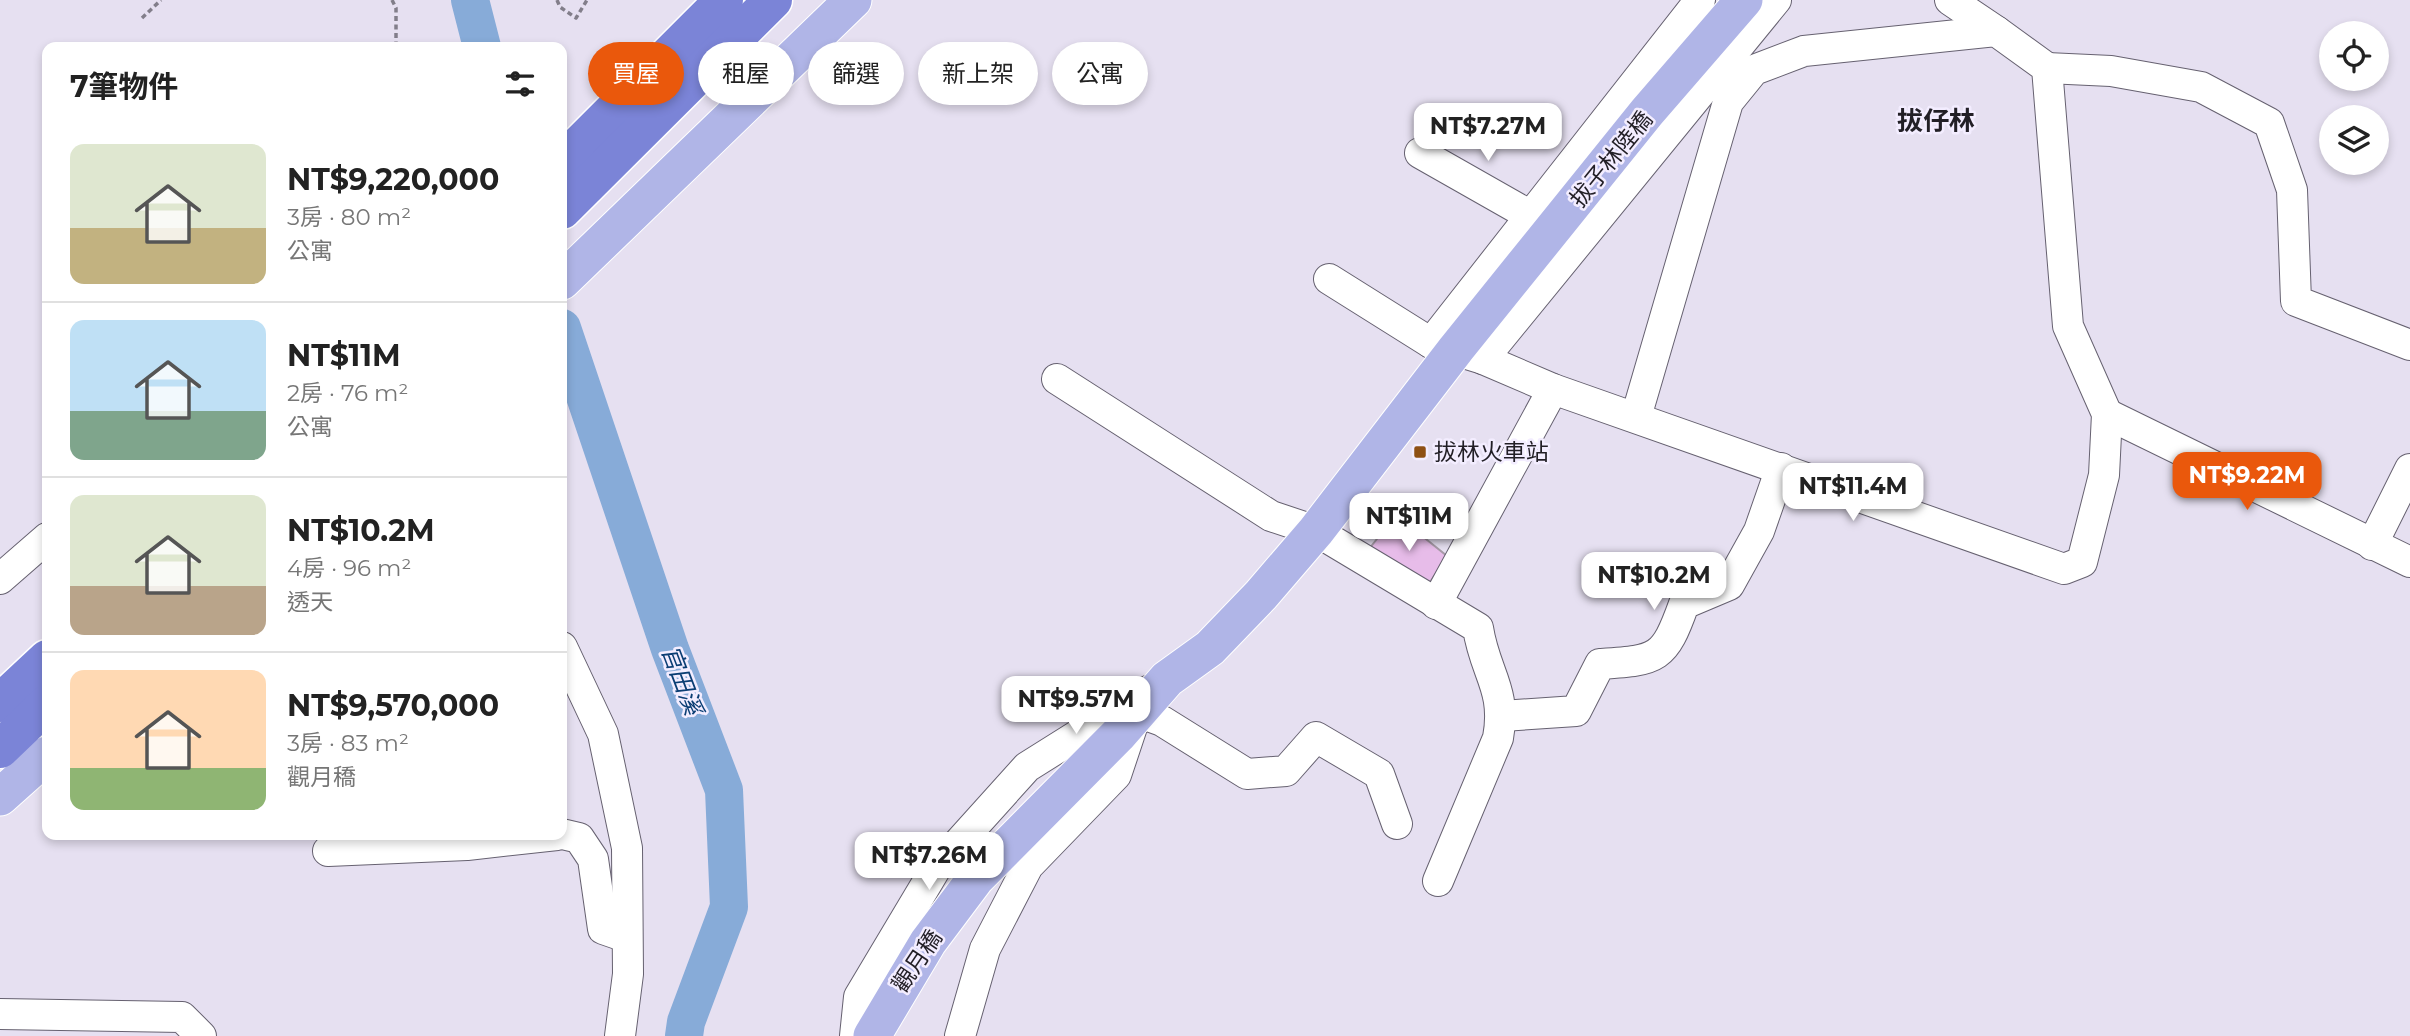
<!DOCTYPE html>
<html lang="zh-TW">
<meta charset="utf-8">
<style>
body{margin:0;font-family:Montserrat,"Noto Sans TC",sans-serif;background:#f6f6f6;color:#222;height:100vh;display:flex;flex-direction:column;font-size:26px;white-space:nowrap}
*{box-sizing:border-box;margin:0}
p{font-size:23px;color:#767676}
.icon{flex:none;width:38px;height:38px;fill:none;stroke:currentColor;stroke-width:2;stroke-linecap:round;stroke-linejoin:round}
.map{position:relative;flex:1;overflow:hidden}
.side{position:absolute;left:42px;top:42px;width:525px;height:798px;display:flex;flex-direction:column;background:#fff;border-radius:14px;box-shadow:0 4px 10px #0003}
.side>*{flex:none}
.top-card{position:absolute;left:588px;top:42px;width:665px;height:63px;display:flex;gap:14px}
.controls{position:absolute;left:2319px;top:21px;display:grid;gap:14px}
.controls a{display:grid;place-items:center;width:70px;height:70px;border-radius:50%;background:#fff;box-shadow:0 4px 10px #0003;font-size:35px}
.price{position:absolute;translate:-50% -60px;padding:0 16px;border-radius:14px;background:#fff;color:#222;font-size:23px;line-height:46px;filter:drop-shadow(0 2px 4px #0008)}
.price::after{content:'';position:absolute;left:50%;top:42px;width:21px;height:16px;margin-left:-10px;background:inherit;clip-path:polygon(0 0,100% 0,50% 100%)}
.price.on{background:#ea580c;color:#fff}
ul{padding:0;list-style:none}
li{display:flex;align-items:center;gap:21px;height:175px;padding:0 28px}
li+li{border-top:2px solid #e0e0e0}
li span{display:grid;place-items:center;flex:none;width:196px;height:140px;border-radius:14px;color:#555}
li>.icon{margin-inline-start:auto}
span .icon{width:84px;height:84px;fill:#fffc;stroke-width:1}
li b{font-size:30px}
h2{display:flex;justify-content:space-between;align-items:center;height:84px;padding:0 28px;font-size:30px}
.pill{padding:0 24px;border-radius:32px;background:#fff;box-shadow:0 4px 10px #0003;font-size:24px;line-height:63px}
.pill.on{background:#ea580c;color:#fff}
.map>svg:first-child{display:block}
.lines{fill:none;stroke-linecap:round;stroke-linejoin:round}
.river{stroke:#87abd8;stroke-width:38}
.building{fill:#e7bce9;stroke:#a79aa7;stroke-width:2}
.minor-casing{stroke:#666170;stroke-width:32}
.major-casing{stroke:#fff;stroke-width:39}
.highway-casing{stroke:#fff;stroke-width:41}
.path{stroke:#827e8a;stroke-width:3.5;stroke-dasharray:5 3.5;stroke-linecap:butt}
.minor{stroke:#fff;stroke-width:30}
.major{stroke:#b0b5e7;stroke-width:37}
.highway{stroke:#7b84d7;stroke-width:38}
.poi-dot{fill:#8e5014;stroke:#f3edff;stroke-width:2.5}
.labels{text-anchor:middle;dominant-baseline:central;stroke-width:5;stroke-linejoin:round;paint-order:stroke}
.street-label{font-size:23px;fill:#221f26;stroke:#f3edff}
.poi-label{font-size:23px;fill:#221f26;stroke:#f3edff;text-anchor:start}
.water-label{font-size:24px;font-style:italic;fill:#0b3e74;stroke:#f3edff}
.quarter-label{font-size:26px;font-weight:bold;fill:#221f26;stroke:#f3edff}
</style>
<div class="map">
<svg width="2410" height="1036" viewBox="0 0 2410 1036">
<rect width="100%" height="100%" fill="#e6e0f1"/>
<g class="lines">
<g class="river">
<path d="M 470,0 L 482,47"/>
<path d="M 562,328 L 670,649 L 724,790 L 729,907 L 686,1022 L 684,1036"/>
</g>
</g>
<path class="building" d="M 1396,515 L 1447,556 L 1423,593 L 1369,549 Z"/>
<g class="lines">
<g class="minor-casing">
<g id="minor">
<path d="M 1950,0 L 1996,31"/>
<path d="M 2047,68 L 2111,71 L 2201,87 L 2269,123 L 2292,190 L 2296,301 L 2410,345"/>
<path d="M 1420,153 L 1531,216"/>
<path d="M 1329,279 L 1431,343 L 1483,359 L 1553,389 L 2064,569 L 2082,562 L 2104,475 L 2107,414 L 2068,326 L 2047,68 L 1996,31 L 1804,51 L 1754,70 L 1728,102 L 1636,417"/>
<path d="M 1431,343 L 1700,0"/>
<path d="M 1483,359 L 1776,0"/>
<path d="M 1057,379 L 1271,516 L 1316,531 L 1478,628 C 1485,674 1507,689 1498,738 L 1438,881"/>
<path d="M 2107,414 L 2410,562"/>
<path d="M 2372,545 L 2410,469"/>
<path d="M 0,579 L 47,538"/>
<path d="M 1436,604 L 1553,389"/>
<path d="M 562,647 L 603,734 L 627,848 L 628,974 L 620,1036"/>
<path d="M 1502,716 L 1576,711 L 1600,664 C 1658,660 1664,660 1684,604 L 1729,585 L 1759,531 L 1781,468"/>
<path d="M 562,834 L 579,838 L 593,859 L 603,929 L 626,937"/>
<path d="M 328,851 L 467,845 L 557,835"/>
<path d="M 0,1014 L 182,1017 L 201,1036"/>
<path d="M 855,1036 L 859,997 L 936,868 L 1027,767 L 1148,691"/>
<path d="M 960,1036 L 985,949 L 1028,866 L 1116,775 L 1137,712 L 1162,721 L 1247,774 L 1286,771 L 1316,737 L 1379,774 L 1397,824"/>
</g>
</g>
<g class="major-casing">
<g id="major">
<path d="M 562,281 L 853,0"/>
<path d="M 0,797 L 47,755"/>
<path d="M 872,1036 L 928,942 L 976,878 L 1118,735 L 1167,679 L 1210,648 L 1261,595 L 1316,531 L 1456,349 L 1647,112 L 1744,0"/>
</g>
</g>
<g class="highway-casing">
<g id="highway">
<path d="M 562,162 L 724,0"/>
<path d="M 562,210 L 773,0"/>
<path d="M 0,703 L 47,659"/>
<path d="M 0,749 L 47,704"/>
</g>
</g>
<g class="path">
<path d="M 392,0 L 396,8 L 396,47"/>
<path d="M 557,0 L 560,7 L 576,18 L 587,0"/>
<path d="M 142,18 L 161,0"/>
</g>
<use href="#minor" class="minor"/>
<use href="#major" class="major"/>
<use href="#highway" class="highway"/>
</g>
<rect class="poi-dot" x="1413" y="445" width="14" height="14" rx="3.5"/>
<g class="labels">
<g class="street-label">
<text transform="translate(1611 159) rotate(-51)">拔子林陸橋</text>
<text transform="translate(917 961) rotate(-56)">觀月穚</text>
</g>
<g class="poi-label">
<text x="1434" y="452">拔林火車站</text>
</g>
<g class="water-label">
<text transform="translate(682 680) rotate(69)">官田溪</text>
</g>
<g class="quarter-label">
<text x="1936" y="121">拔仔林</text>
</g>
</g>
</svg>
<div class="controls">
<a><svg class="icon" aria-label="locate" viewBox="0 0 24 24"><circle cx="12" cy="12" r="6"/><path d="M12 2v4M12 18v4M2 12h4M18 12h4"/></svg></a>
<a><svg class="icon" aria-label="layers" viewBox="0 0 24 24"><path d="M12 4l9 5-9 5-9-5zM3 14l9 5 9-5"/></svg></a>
</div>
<b class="price" style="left:1488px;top:163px">NT$7.27M</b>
<b class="price on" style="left:2247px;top:512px">NT$9.22M</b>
<b class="price" style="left:1853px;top:523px">NT$11.4M</b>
<b class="price" style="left:1409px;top:553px">NT$11M</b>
<b class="price" style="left:1654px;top:612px">NT$10.2M</b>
<b class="price" style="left:1076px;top:736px">NT$9.57M</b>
<b class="price" style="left:929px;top:892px">NT$7.26M</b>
<div class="top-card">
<a class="pill on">買屋</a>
<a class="pill">租屋</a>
<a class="pill">篩選</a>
<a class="pill">新上架</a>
<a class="pill">公寓</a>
</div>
<section class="side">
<h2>7筆物件<svg class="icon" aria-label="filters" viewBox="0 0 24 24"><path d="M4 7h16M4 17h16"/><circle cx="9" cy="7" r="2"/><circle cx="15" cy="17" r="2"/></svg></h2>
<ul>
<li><span style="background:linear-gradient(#dfe7d0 60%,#c2b280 0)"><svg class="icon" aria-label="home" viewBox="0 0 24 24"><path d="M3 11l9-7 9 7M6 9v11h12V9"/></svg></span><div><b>NT$9,220,000</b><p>3房 · 80 m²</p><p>公寓</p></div></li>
<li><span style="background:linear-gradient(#bfe0f5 65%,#7fa58c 0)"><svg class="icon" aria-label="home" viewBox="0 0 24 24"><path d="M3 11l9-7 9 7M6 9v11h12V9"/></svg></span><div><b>NT$11M</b><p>2房 · 76 m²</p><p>公寓</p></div></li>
<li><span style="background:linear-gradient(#dfe7d0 65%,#b9a48a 0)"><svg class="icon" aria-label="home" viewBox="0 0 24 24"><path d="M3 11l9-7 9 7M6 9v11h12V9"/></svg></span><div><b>NT$10.2M</b><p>4房 · 96 m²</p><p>透天</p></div></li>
<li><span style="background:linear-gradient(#ffd9b3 70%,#8fb573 0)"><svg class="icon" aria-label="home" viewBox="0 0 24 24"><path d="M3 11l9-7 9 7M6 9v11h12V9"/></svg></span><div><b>NT$9,570,000</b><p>3房 · 83 m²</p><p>觀月穚</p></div></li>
</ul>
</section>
</div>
